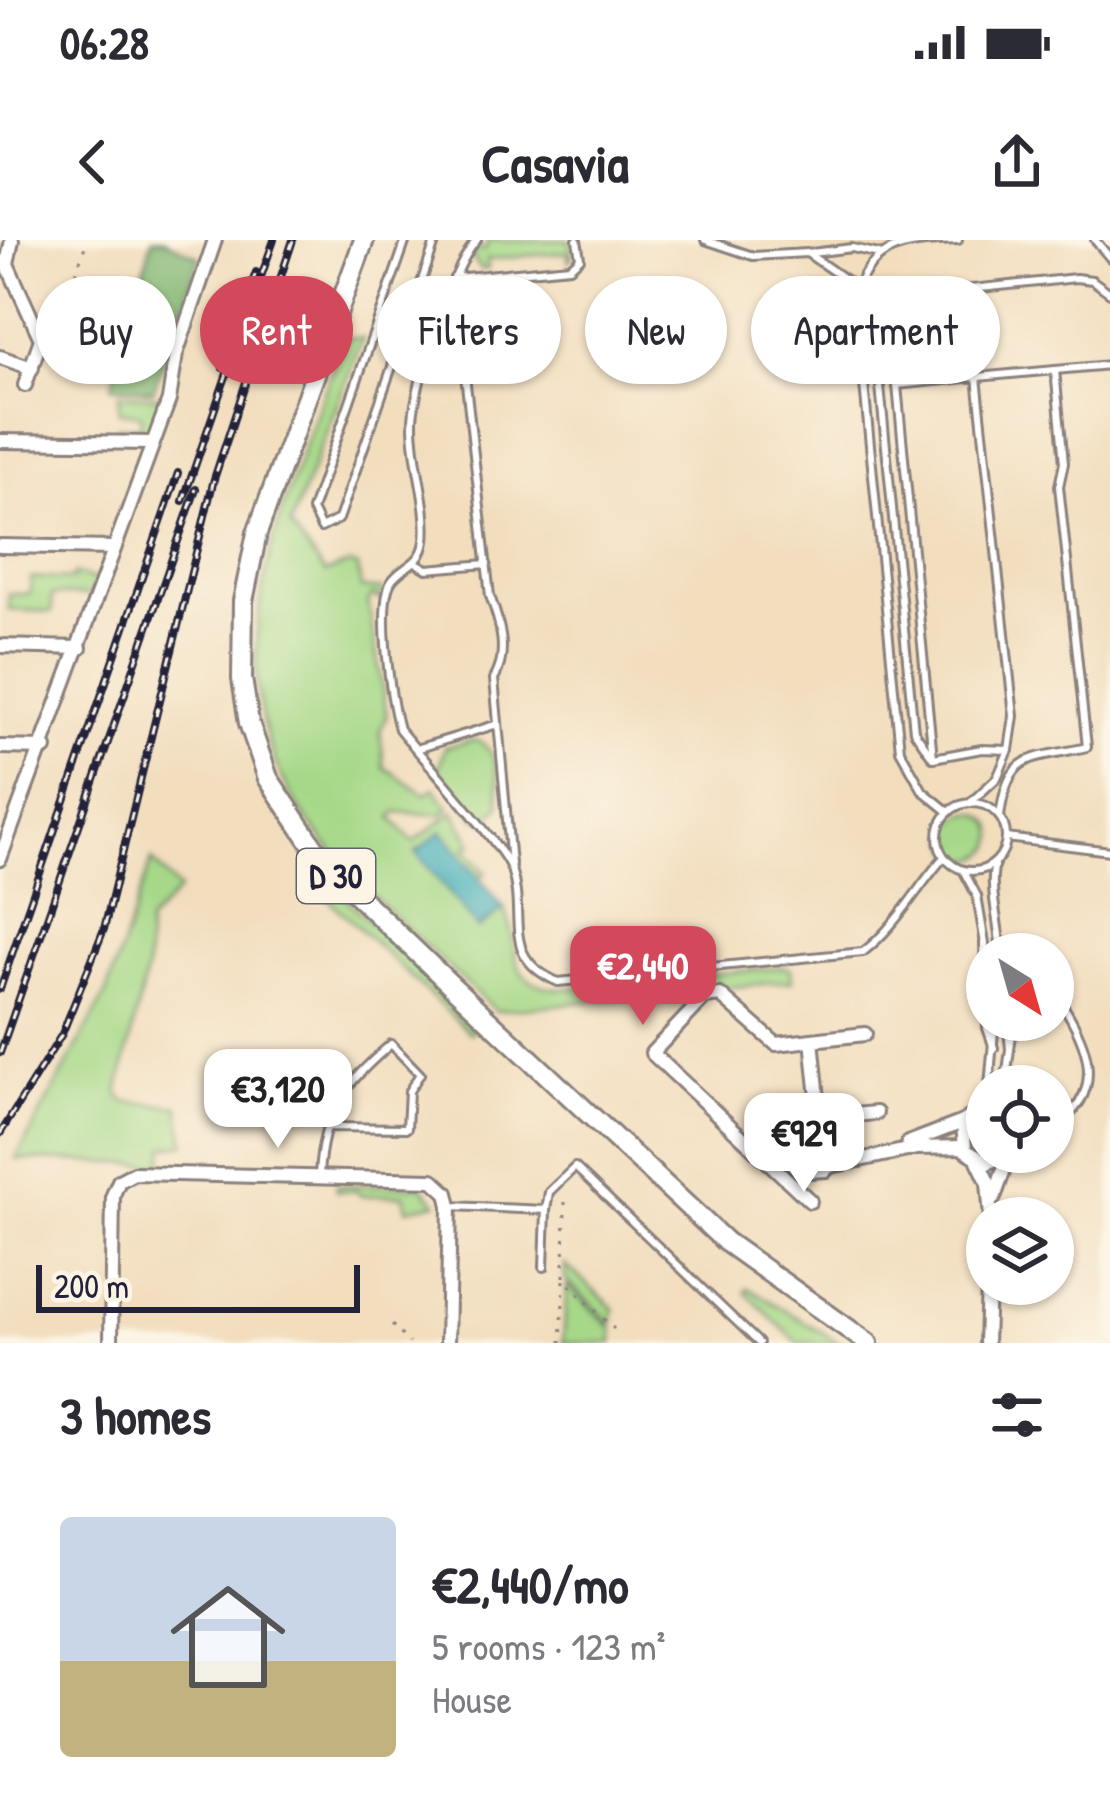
<!DOCTYPE html>
<meta charset="utf-8">
<style>
body{margin:0;font-family:"Patrick Hand",sans-serif;background:#f2f2f3;color:#2b2b33;height:100vh;display:flex;flex-direction:column;font-size:45px;white-space:nowrap}
*{box-sizing:border-box;margin:0}
p{font-size:39px;color:#7c7c81}
.icon{flex:none;width:66px;height:66px;fill:none;stroke:currentColor;stroke-width:2;stroke-linecap:round;stroke-linejoin:round}
.map{position:relative;height:1103px;overflow:hidden}
.details{display:flex;flex-direction:column;background:#fff;flex:1}
.details>*{flex:none}
.banner{position:absolute;left:36px;top:36px;width:1038px;height:108px;display:flex;gap:24px}
.needle{width:78px;rotate:143deg}
.tools{position:absolute;left:966px;top:693px;display:grid;gap:24px}
.tools a{display:grid;place-items:center;width:108px;height:108px;border-radius:50%;background:#fff;box-shadow:0 3px 9px #0004;font-size:60px}
.scale{position:absolute;left:36px;bottom:30px;width:324px;box-sizing:border-box;padding-left:12px;border:6px solid #22223b;border-top:0;font-size:33px;line-height:42px;white-space:nowrap;color:#22223b;-webkit-text-stroke:9px #fcf5e5;paint-order:stroke}
.price{position:absolute;translate:-50% -102px;padding:0 27px;border-radius:24px;background:#fff;color:#222;font-size:39px;line-height:78px;filter:drop-shadow(0 3px 6px #0008)}
.price::after{content:'';position:absolute;left:50%;top:72px;width:36px;height:27px;margin-left:-18px;background:inherit;clip-path:polygon(0 0,100% 0,50% 100%)}
.price.selected{background:#d1495b;color:#fff}
ul{padding:0;list-style:none}
li{display:flex;align-items:center;gap:36px;height:300px;padding:0 60px}
li span{display:grid;place-items:center;flex:none;width:336px;height:240px;border-radius:12px;color:#555}
li>.icon{margin-inline-start:auto}
span .icon{width:144px;height:144px;fill:#fffc;stroke-width:1}
li b{font-size:51px}
h2{display:flex;justify-content:space-between;align-items:center;height:144px;padding:0 60px;font-size:51px}
.tag{padding:0 42px;border-radius:54px;background:#fff;box-shadow:0 3px 9px #0004;font-size:42px;line-height:108px}
.tag.selected{background:#d1495b;color:#fff}
.status{display:flex;justify-content:space-between;align-items:center;height:84px;padding:0 60px;background:#fff;direction:ltr}
.status svg{height:33px;fill:currentColor}
header{display:flex;justify-content:space-between;align-items:center;height:156px;padding:0 60px;background:#fff;font-size:54px;font-weight:700}
.map>svg:first-child{display:block}
.green{fill:#a6d887;stroke:#647d61;stroke-width:3}
.forest{fill:#84b874;stroke:#536d58;stroke-width:3}
.water{fill:#3aaab8;stroke:#2e667a;stroke-width:3}
.lines{fill:none;stroke-linecap:round;stroke-linejoin:round}
.service-casing{stroke:#8a807c;stroke-width:12}
.minor-casing{stroke:#8a807c;stroke-width:18}
.primary-casing{stroke:#8a807c;stroke-width:24}
.path{stroke:#8a807c;stroke-width:3;stroke-dasharray:3 9;stroke-linecap:butt}
.service{stroke:#fff;stroke-width:6}
.minor{stroke:#fff;stroke-width:12}
.primary{stroke:#fff;stroke-width:18}
.rail-casing{stroke:#22223b;stroke-width:8}
.rail{stroke:#fcf5e5;stroke-width:3;stroke-dasharray:9;stroke-linecap:butt}
.labels{text-anchor:middle;dominant-baseline:central;stroke-width:10;stroke-linejoin:round;paint-order:stroke}
.shield{fill:#fcf5e5;stroke:#63616e;stroke-width:3}
.shield-label{font-size:33px;font-weight:bold;fill:#22223b}
</style>
<div class="status"><b>06:28</b><svg viewBox="0 0 49 12"><path d="M0 12V9h3v3zM5 12V6h3v6zM10 12V3h3v9zM15 12V0h3v12zM26 1h20v11H26zM47 4h2v5h-2z"/></svg></div>
<header><svg class="icon" aria-label="back" viewBox="0 0 24 24"><path d="M15 5l-7 7 7 7"/></svg>Casavia<svg class="icon" aria-label="share" viewBox="0 0 24 24"><path d="M12 15V3M7 8l5-5 5 5M5 13v7h14v-7"/></svg></header>
<div class="map">
<svg width="1110" height="1103" viewBox="0 0 1110 1103">
<rect width="100%" height="100%" fill="#fcf5e5"/>
<filter id="ink" filterUnits="userSpaceOnUse"><feTurbulence type="fractalNoise" baseFrequency=".00833" numOctaves="2"/><feDisplacementMap in="SourceGraphic" scale="24" xChannelSelector="R" yChannelSelector="G"/><feConvolveMatrix kernelMatrix="1 2 1 2 8 2 1 2 1" color-interpolation-filters="sRGB"/></filter>
<filter id="wash" filterUnits="userSpaceOnUse"><feTurbulence type="fractalNoise" baseFrequency=".004" numOctaves="4" result="noise"/><feDisplacementMap in="SourceGraphic" scale="48" xChannelSelector="R" yChannelSelector="G"/><feGaussianBlur stdDeviation="2.7" result="paint"/><feColorMatrix in="noise" values="0 0 0 0 0 0 0 0 0 0 0 0 0 0 0 0 0 1.4 0 .05"/><feComposite in="paint" operator="in"/></filter>
<g filter="url(#wash)">
<rect width="100%" height="100%" fill="#f2ddbd"/>
<g class="green">
<path d="M 488,0 L 570,0 L 572,17 L 569,21 L 567,12 L 487,20 L 488,29 L 480,29 L 472,17 L 477,9 L 485,10 Z"/>
<path d="M 473,42 L 495,46 L 488,53 L 492,88 L 518,86 L 504,103 L 486,104 L 466,81 L 463,52 Z"/>
<path d="M 344,98 L 363,98 L 290,286 L 325,333 L 349,324 L 358,327 L 361,348 L 383,350 L 380,360 L 373,355 L 368,362 L 387,477 L 380,490 L 384,527 L 425,554 L 435,548 L 449,568 L 442,575 L 396,572 L 392,578 L 413,602 L 454,572 L 473,604 L 465,607 L 486,633 L 479,637 L 442,592 L 478,689 L 504,668 C 522,707 501,743 560,749 L 784,727 L 791,729 L 792,741 L 495,771 C 432,710 361,652 309,582 C 196,430 291,250 344,98 Z"/>
<path d="M 119,154 L 162,157 L 149,194 L 118,195 L 118,186 L 140,187 L 141,174 L 119,172 Z"/>
<path d="M 74,334 L 96,340 L 91,355 L 52,355 L 52,372 L 9,370 L 9,354 L 30,354 L 31,338 L 73,339 Z"/>
<path d="M 476,500 C 501,511 497,542 500,566 L 486,580 L 476,579 L 438,530 L 445,507 Z"/>
<circle cx="972" cy="596" r="23"/>
<path d="M 152,620 L 179,650 L 148,683 L 147,727 L 118,853 L 125,862 L 179,866 L 185,904 L 165,907 L 162,925 L 16,919 L 106,754 Z"/>
<path d="M 330,643 L 477,786 L 470,793 L 321,652 Z"/>
<path d="M 336,945 L 422,946 L 437,963 L 407,969 L 404,955 L 361,956 L 356,951 L 336,951 Z"/>
<path d="M 565,1025 L 614,1068 L 612,1084 L 565,1039 Z"/>
<path d="M 567,1046 L 613,1090 L 613,1103 L 563,1103 Z"/>
<path d="M 748,1048 L 840,1103 L 798,1103 L 745,1052 Z"/>
</g>
<path class="forest" d="M 152,0 L 165,0 L 200,17 L 153,151 L 112,146 Z"/>
<path class="water" d="M 442,591 L 504,668 L 478,689 L 416,612 Z"/>
</g>
<g filter="url(#ink)">
<g class="lines">
<g class="service-casing">
<g id="service">
<path d="M 406,0 L 312,270 L 321,288 L 339,279 L 436,0"/>
<path d="M 477,0 C 453,24 414,146 413,181 C 412,221 429,263 425,301 C 422,325 401,326 391,342 C 377,367 391,461 399,489 C 420,515 503,606 511,629 C 527,676 499,717 558,742 L 863,712 C 896,687 916,649 944,617"/>
<path d="M 705,0 L 753,16 L 807,13 L 856,47"/>
<path d="M 1095,0 L 1110,18"/>
<path d="M 811,13 L 852,8 L 879,14"/>
<path d="M 881,67 L 890,73 L 933,518 L 914,491 L 873,75 Z"/>
<path d="M 881,67 L 893,52 L 914,55 L 1076,38 L 1092,40 L 1110,53"/>
<path d="M 977,137 L 1110,125"/>
<path d="M 896,145 L 977,137 L 1014,476 L 1009,510 L 982,509 L 933,518"/>
<path d="M 417,323 L 427,329 L 487,324"/>
<path d="M 416,509 L 498,484"/>
<path d="M 970,563 L 997,538 L 1009,510"/>
<circle cx="972" cy="597" r="34"/>
<path d="M 949,572 L 923,551 L 900,510 L 855,53 C 875,1 909,3 958,0"/>
<path d="M 1000,577 C 1008,510 1031,520 1087,507 L 1059,246 L 1064,223 L 1055,130"/>
<path d="M 1006,598 L 1110,611"/>
<path d="M 511,624 L 494,439 C 509,414 500,383 490,356 L 454,38 L 570,27 L 580,18 L 577,0"/>
<path d="M 995,624 C 988,645 1000,688 1001,714"/>
<path d="M 963,630 L 977,656 L 987,716"/>
<path d="M 984,703 L 987,788 L 994,808"/>
<path d="M 1053,750 C 1088,800 1110,853 1053,887"/>
<path d="M 1007,780 L 1010,809"/>
<path d="M 989,846 L 995,780"/>
<path d="M 1005,846 L 1014,780"/>
<path d="M 319,936 C 322,872 344,845 391,804 L 420,834 L 409,851 L 407,888 L 328,887"/>
<path d="M 450,966 L 546,970 L 544,1027"/>
<path d="M 546,970 L 549,952 L 575,927 L 759,1103"/>
</g>
</g>
<g class="minor-casing">
<g id="minor">
<path d="M 12,0 L 7,24 L 41,99 L 25,145"/>
<path d="M 0,117 L 32,128"/>
<path d="M 0,201 L 152,203"/>
<path d="M 0,306 L 114,308"/>
<path d="M 0,406 L 80,408"/>
<path d="M 0,507 L 45,508"/>
<path d="M 0,619 L 169,160 L 176,114 L 215,0"/>
<path d="M 987,866 L 963,882 L 965,910 L 987,923 L 1011,912"/>
<path d="M 820,878 L 876,873"/>
<path d="M 822,897 L 805,901 L 799,911 L 809,931 L 826,930 L 835,915 L 822,897 L 812,800 L 865,794"/>
<path d="M 908,903 L 963,882"/>
<path d="M 978,921 L 988,942 L 991,978"/>
<path d="M 831,926 L 917,908 L 963,907"/>
<path d="M 994,958 L 1009,915"/>
<path d="M 810,961 L 652,813 L 705,757 L 720,755 L 776,804 L 812,800"/>
<path d="M 111,1103 L 113,955 L 119,941 L 134,933 L 433,940 L 447,953 L 450,966 L 447,1103"/>
<path d="M 986,1103 L 988,1044"/>
</g>
</g>
<g class="primary-casing">
<path id="primary" d="M 364,0 L 257,293 L 243,361 L 242,439 L 249,483 L 268,538 L 326,625 L 452,746 L 726,1002 L 868,1103"/>
</g>
<g class="path">
<path d="M 76,33 L 87,0"/>
<path d="M 564,1037 L 565,962"/>
<path d="M 392,1085 L 409,1103"/>
<path d="M 561,1103 L 564,1039 L 614,1089"/>
</g>
<use href="#service" class="service"/>
<use href="#minor" class="minor"/>
<use href="#primary" class="primary"/>
<g class="rail-casing">
<g id="rail">
<path d="M 256,51 L 274,0"/>
<path d="M 223,128 L 256,32"/>
<path d="M 183,261 L 234,113"/>
<path d="M 0,749 L 178,233"/>
<path d="M 0,813 L 196,249"/>
<path d="M 0,894 L 62,794 L 104,689 L 214,239 L 293,0"/>
</g>
</g>
<use href="#rail" class="rail"/>
</g>
</g>
<g class="labels">
<rect class="shield" x="297" y="609" width="78" height="54" rx="9"/>
<g class="shield-label">
<text x="336" y="636">D 30</text>
</g>
</g>
</svg>
<div class="tools">
<a><svg class="needle" viewBox="-14 -14 28 28"><path d="M0-13l5 13h-10z" fill="#e53935"/><path d="M0 13l5-13h-10z" fill="#7c7c81"/></svg></a>
<a><svg class="icon" aria-label="locate" viewBox="0 0 24 24"><circle cx="12" cy="12" r="6"/><path d="M12 2v4M12 18v4M2 12h4M18 12h4"/></svg></a>
<a><svg class="icon" aria-label="layers" viewBox="0 0 24 24"><path d="M12 4l9 5-9 5-9-5zM3 14l9 5 9-5"/></svg></a>
</div>
<div class="scale">200 m</div>
<b class="price selected" style="left:643px;top:788px">€2,440</b>
<b class="price" style="left:278px;top:911px">€3,120</b>
<b class="price" style="left:804px;top:955px">€929</b>
<div class="banner">
<a class="tag">Buy</a>
<a class="tag selected">Rent</a>
<a class="tag">Filters</a>
<a class="tag">New</a>
<a class="tag">Apartment</a>
</div>
</div>
<section class="details">
<h2>3 homes<svg class="icon" aria-label="filters" viewBox="0 0 24 24"><path d="M4 7h16M4 17h16"/><circle cx="9" cy="7" r="2"/><circle cx="15" cy="17" r="2"/></svg></h2>
<ul>
<li><span style="background:linear-gradient(#c9d6e8 60%,#c2b280 0)"><svg class="icon" aria-label="home" viewBox="0 0 24 24"><path d="M3 11l9-7 9 7M6 9v11h12V9"/></svg></span><div><b>€2,440/mo</b><p>5 rooms · 123 m²</p><p>House</p></div></li>
</ul>
</section>
